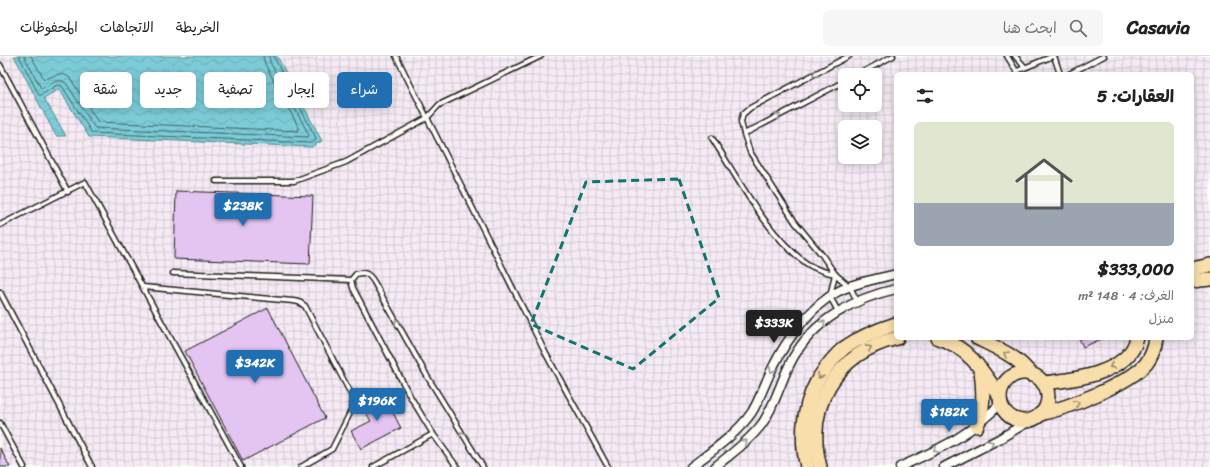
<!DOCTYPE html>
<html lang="ar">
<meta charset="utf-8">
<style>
body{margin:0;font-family:Sriracha,"Playpen Sans Arabic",sans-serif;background:#f6f6f6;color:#202124;direction:rtl;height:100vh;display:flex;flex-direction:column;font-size:15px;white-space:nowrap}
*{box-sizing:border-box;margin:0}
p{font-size:13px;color:#757577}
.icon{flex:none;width:22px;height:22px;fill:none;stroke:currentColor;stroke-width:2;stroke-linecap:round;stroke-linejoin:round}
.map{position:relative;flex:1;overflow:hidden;direction:ltr}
.sheet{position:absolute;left:894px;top:16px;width:300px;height:268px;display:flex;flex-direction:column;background:#fff;border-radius:6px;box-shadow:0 2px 10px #0003;direction:rtl}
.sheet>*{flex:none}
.banner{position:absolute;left:12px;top:16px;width:380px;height:36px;direction:rtl;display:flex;gap:8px}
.controls{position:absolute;left:838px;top:12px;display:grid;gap:8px}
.controls a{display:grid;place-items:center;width:44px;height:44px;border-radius:6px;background:#fff;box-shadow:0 2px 10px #0003;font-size:20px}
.price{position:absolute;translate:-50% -34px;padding:0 9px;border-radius:4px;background:#1f6fb2;color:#fff;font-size:13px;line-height:26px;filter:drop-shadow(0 1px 2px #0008)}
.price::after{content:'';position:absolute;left:50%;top:24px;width:12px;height:9px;margin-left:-6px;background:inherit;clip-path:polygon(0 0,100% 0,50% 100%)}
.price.on{background:#222;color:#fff}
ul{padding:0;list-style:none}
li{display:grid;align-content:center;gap:8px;height:212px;padding:0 20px}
li span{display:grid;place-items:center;height:124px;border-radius:6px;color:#555}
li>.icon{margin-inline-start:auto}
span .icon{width:72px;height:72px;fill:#fffc;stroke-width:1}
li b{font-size:17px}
h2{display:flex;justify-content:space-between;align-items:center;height:48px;padding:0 20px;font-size:17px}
.pill{padding:0 14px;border-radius:6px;background:#fff;box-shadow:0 2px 10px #0003;font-size:14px;line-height:36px}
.pill.on{background:#1f6fb2;color:#fff}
header{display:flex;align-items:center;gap:24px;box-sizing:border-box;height:56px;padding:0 20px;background:#fff;border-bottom:1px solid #e0e0e0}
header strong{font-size:19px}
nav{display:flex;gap:22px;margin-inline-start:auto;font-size:14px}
.search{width:280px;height:36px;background:#f6f6f6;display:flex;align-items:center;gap:10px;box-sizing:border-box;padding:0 14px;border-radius:6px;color:#757577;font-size:15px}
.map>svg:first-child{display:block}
.industrial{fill:url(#industrial-grid);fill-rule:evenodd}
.water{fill:url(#water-waves);stroke:#56868c}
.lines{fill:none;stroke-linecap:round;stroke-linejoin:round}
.shore{stroke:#426267;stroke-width:1}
.building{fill:#e4c4f1;stroke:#1c1c1c}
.lane-casing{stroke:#1c1c1c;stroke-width:7}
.street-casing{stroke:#1c1c1c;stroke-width:11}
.primary-casing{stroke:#1c1c1c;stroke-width:16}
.lane{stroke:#fdfcf7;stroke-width:4}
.street{stroke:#fdfcf7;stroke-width:8}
.primary{stroke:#f8deab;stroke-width:13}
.oneway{stroke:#989794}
.oneway2{stroke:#95876b}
.marked{fill:none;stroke:#0f766e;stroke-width:3;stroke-dasharray:8 5;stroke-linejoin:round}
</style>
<header>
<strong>Casavia</strong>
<div class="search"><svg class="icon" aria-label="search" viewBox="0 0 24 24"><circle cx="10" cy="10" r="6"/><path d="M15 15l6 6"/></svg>ابحث هنا</div>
<nav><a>الخريطة</a><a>الاتجاهات</a><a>المحفوظات</a></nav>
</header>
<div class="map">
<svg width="1210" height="411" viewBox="0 0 1210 411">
<defs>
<pattern id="industrial-grid" width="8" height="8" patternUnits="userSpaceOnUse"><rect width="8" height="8" fill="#f6ebf5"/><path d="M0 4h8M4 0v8" fill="none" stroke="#d2c9d1"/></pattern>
<pattern id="water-waves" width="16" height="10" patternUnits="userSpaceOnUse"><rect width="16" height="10" fill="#7cccd7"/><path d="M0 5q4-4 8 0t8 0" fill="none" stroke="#6bafb8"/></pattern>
</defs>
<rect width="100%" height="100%" fill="#fdfcf7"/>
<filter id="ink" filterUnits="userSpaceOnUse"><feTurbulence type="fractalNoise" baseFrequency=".025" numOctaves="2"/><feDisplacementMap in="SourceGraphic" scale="8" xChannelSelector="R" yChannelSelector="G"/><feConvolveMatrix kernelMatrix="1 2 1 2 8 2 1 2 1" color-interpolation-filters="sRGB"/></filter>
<g filter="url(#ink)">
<path class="industrial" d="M 0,0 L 14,0 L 56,80 L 66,80 L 44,42 L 60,32 L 311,91 L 322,85 L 277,0 L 1210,0 L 1210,411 L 0,411 ZM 896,18 L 1192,18 L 1192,282 L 896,282 ZM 845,19 L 875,19 L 875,49 L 845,49 ZM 845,71 L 875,71 L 875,101 L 845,101 Z"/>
<path class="water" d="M 14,0 L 277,0 L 322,85 L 311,91 L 89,81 L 59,33 L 44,42 L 66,80 L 56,80 Z"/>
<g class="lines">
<g class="shore">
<path d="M 19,0 L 39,39 L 41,39 L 57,29 L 62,30 L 92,77 L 311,87 L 316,84 L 316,82 L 275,3 L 274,0"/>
<path d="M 24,0 L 41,32 L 43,32 C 51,27 58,21 66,27 L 95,72 L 308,81 L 309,79 L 270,6 L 269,0"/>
<path d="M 31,0 L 44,23 C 54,21 60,14 70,22 L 98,66 L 298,75 L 299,72 L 265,8 L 263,0"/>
</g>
</g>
<g class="building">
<path d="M 176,135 L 313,140 L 310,208 L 174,203 Z"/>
<path d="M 268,252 L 325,362 L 243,405 L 185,295 Z"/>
<path d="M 1079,282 L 1104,282 L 1083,291 Z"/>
<path d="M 388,337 L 396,350 L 391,353 L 401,372 L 361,393 L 351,375 L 371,365 L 363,352 Z"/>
<path d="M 0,392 L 10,411 L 0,411 Z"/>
</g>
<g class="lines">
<g class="lane-casing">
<g id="lane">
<path d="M 396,0 L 546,298 L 608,411"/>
<path d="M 849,0 L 750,52 L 743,58 L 741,66 L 744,78 L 750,96 L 795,166 L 822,199 L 835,218 L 850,231 L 857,245"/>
<path d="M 1007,0 L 1018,18"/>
<path d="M 1015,0 L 1025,11"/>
<path d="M 1054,0 L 1060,18"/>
<path d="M 0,9 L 68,136"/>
<path d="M 1017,15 L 1053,0"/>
<path d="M 1069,18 L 1104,0"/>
<path d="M 857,19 L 893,0"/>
<path d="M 744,78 L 845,25"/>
<path d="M 712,82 C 739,124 766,178 806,207 C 814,213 825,216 835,218"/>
<path d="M 216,125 L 294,125 L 346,106 L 427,62 L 439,49 L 541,0"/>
<path d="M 0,169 L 85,126 L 241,411"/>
<path d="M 173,217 L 351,224"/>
<path d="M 835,218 L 830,241 L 838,255"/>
<path d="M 143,231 L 293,245 L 299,246 L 305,250 L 352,340 L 353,351 L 332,393 L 301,411"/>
<path d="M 0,236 L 92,411"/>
<path d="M 0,367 L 24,411"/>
<path d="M 373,411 L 433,378"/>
<path d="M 457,411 L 433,378 L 410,340 L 353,232 L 351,224 L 356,218 C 365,215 369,218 374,226 L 427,320 L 483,411"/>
</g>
</g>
<g class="street-casing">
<g id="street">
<path d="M 691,411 C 712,395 737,378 752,356 C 761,341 766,324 774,309 C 787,283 811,250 837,236 C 855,226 877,223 896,218"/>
<path d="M 715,411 C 731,398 749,385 762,368 C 776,348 781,323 793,302 C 814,264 855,242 896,233"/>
<path d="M 900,411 C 941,392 969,380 1001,347"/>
<path d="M 944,411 L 999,383 L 1033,363"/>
</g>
</g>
<g class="primary-casing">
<g id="primary">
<path d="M 1192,213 L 1210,209"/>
<path d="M 1192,225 L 1210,223"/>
<path d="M 938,282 C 968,290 984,317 1000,341"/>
<path d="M 977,282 C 995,291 1019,301 1031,319"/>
<circle cx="1024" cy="341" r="24"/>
<path d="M 1043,327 C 1073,324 1129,318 1137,282"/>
<path d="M 1040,358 C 1068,352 1128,328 1146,308 C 1152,300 1155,291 1156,282"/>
<path d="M 977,370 C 985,351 983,334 981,314"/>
<path d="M 807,411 C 799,377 804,341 825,313 C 830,306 837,298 844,292 C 860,281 877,274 896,268"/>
<path d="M 820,411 C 804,350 836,297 897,282"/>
</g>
</g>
<use href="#lane" class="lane"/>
<use href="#street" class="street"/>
<use href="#primary" class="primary"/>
</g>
<defs><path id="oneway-chevron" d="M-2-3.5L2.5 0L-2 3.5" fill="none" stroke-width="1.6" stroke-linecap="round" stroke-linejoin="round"/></defs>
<g class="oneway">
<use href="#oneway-chevron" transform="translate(815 18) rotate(152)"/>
<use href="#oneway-chevron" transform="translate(778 60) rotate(-28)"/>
<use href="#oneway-chevron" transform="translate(397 266) rotate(-119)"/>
<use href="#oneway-chevron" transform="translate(823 267) rotate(-40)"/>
<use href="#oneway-chevron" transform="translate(772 314) rotate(115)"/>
<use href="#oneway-chevron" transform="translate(462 378) rotate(-121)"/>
<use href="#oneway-chevron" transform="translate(745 386) rotate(-41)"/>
<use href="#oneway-chevron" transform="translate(991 387) rotate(-28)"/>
<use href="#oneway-chevron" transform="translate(936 394) rotate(155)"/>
</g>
<g class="oneway2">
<use href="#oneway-chevron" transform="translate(869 292) rotate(-28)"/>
<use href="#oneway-chevron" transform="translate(1006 298) rotate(-150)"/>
<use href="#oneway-chevron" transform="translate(1112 310) rotate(154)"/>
<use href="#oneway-chevron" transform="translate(820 320) rotate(122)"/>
<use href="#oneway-chevron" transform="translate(1077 347) rotate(-24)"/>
</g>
</g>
<path class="marked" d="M 679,123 L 719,242 L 633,313 L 531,268 L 586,126 Z"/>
</svg>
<div class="controls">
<a><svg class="icon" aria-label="locate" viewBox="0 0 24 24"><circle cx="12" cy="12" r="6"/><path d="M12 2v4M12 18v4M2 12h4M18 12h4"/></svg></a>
<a><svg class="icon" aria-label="layers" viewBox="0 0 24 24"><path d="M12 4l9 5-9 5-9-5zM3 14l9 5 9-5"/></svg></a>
</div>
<b class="price" style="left:243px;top:171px">$238K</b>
<b class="price on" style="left:774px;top:288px">$333K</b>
<b class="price" style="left:255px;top:328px">$342K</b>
<b class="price" style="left:377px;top:366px">$196K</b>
<b class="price" style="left:949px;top:377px">$182K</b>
<div class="banner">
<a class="pill on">شراء</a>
<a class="pill">إيجار</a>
<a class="pill">تصفية</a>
<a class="pill">جديد</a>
<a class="pill">شقة</a>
</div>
<section class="sheet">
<h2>العقارات: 5<svg class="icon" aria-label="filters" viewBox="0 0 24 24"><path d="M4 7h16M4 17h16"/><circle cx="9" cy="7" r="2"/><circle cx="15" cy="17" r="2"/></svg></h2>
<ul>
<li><span style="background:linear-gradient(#dfe7d0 65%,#9aa5b1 0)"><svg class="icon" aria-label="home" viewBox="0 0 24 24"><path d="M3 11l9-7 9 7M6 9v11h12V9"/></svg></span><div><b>$333,000</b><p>الغرف: 4 · 148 m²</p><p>منزل</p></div></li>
</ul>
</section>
</div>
